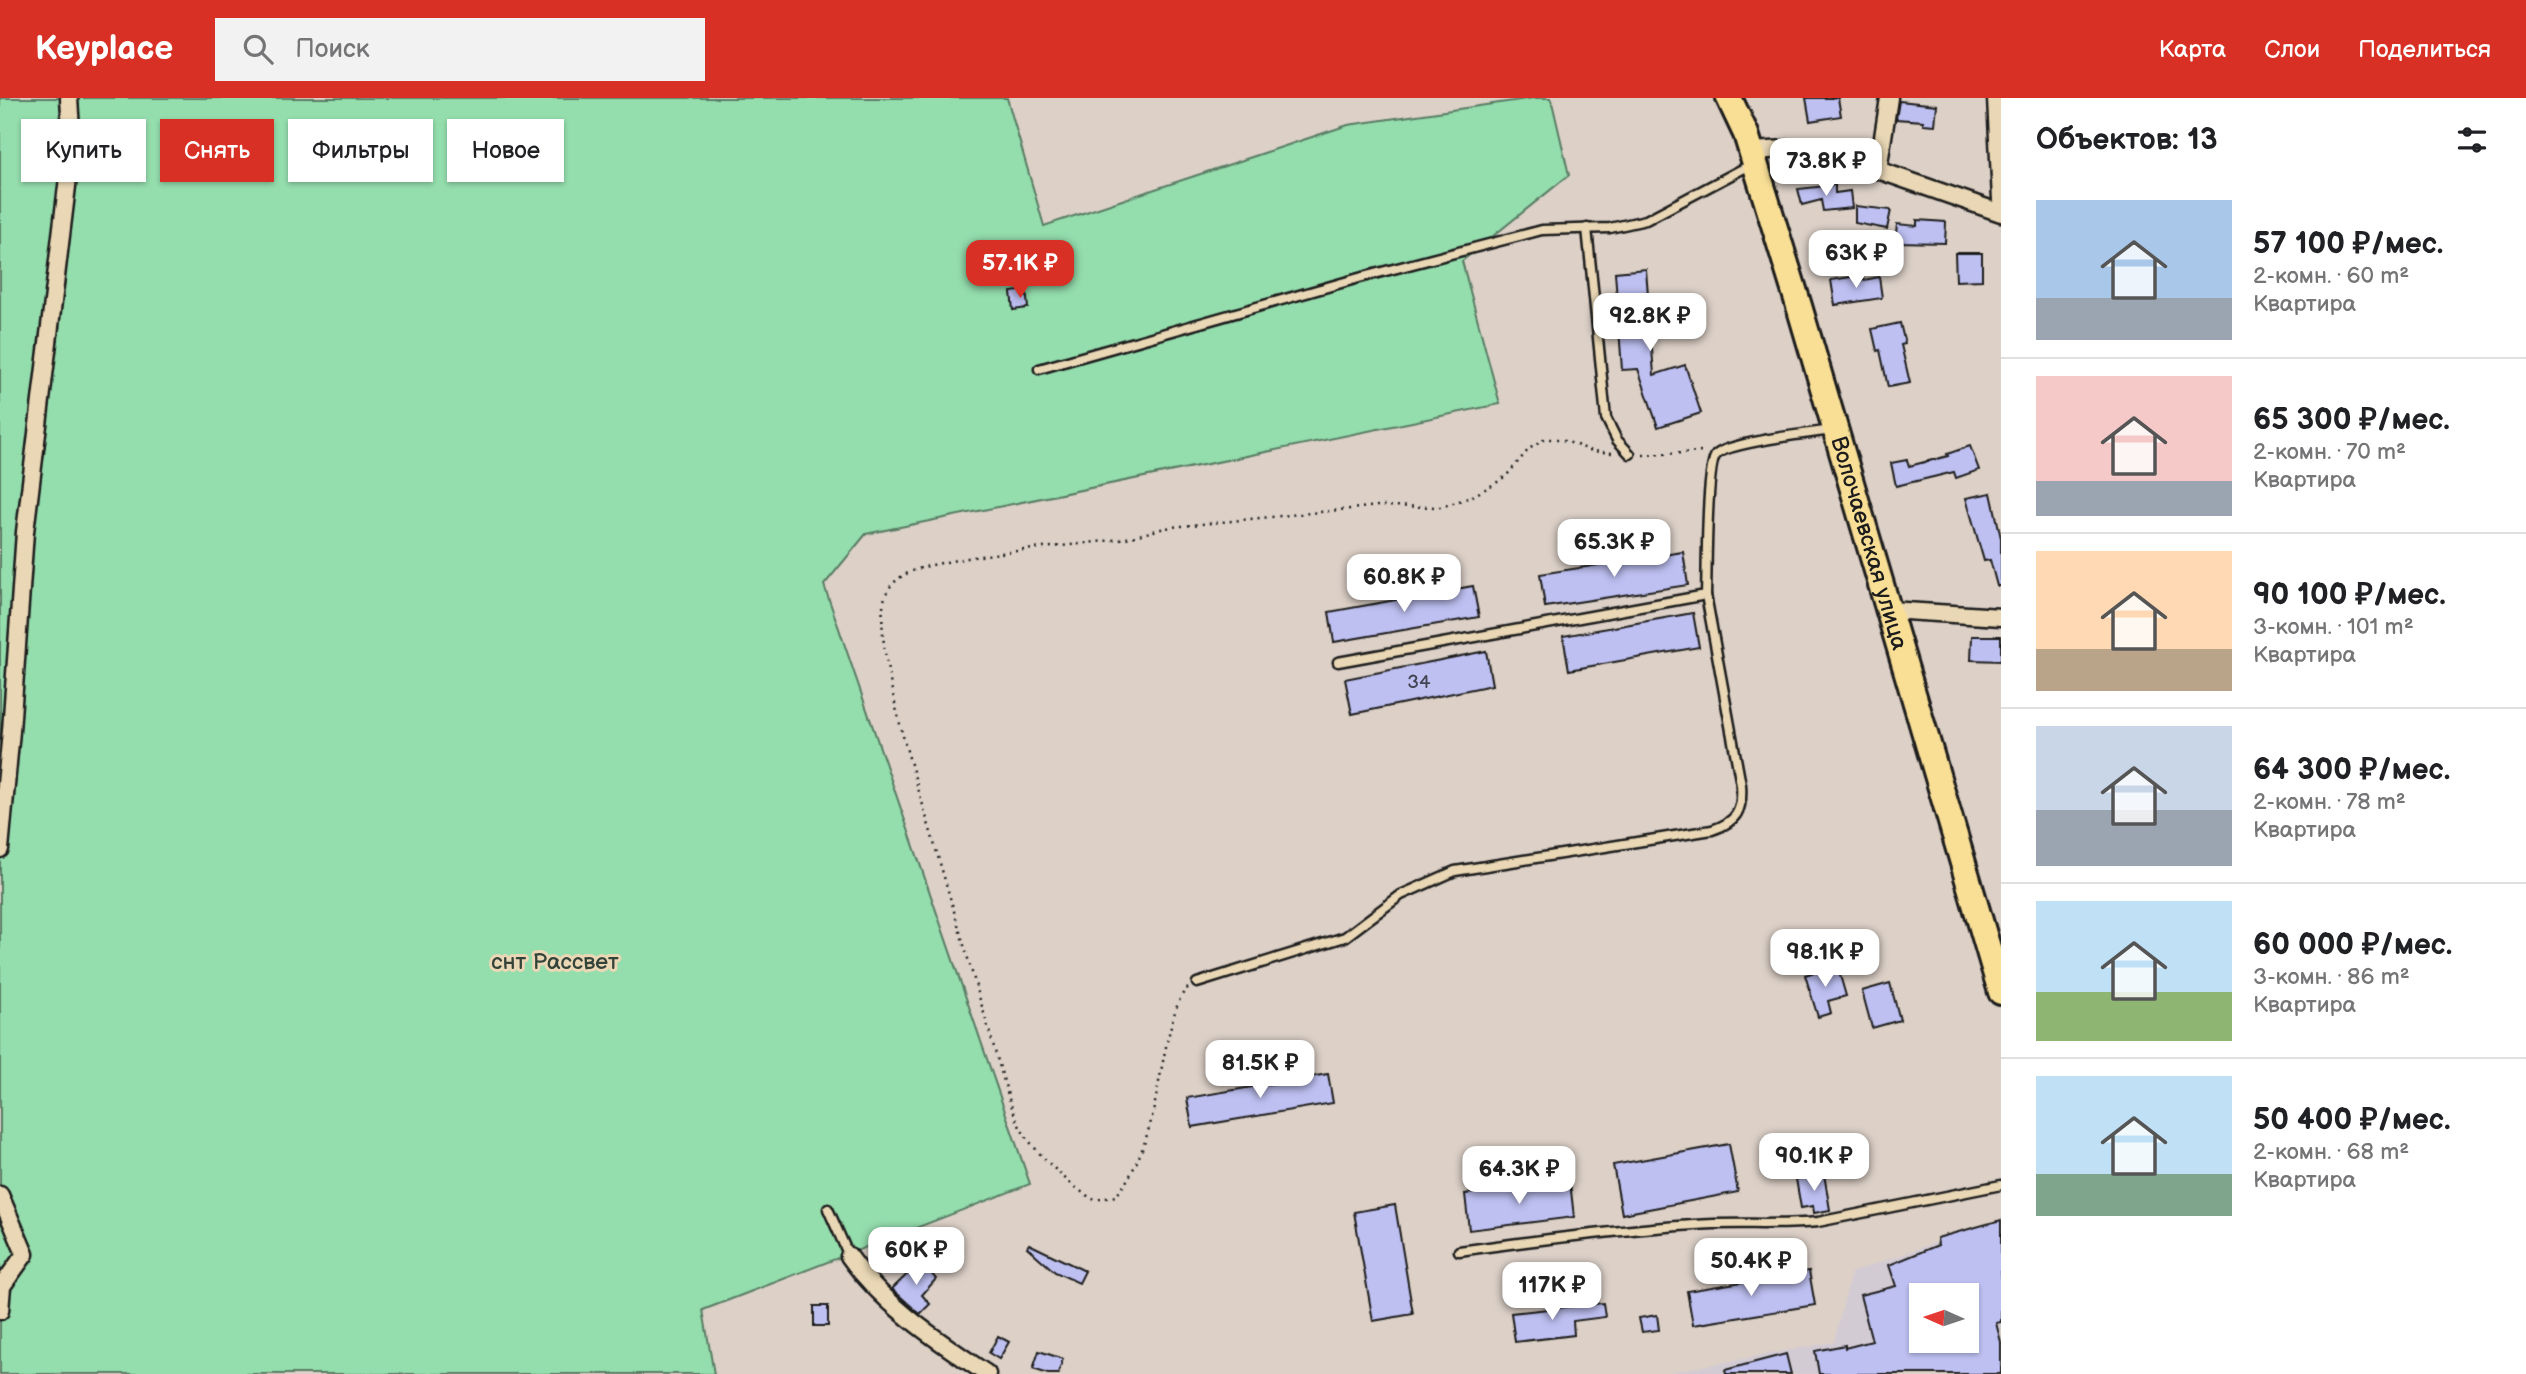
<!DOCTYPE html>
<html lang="ru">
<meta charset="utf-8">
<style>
body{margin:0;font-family:"Balsamiq Sans",sans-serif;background:#f2f2f2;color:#202124;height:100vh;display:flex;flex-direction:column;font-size:26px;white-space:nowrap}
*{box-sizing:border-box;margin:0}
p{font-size:23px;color:#757577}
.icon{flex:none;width:38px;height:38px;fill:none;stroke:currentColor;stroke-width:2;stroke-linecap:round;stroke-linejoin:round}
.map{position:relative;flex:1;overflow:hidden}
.panel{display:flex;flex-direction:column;background:#fff;width:525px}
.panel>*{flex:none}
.guide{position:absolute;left:21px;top:21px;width:665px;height:63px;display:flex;gap:14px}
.needle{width:46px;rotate:273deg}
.buttons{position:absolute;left:1909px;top:1185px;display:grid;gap:14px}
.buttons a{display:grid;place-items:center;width:70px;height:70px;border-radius:0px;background:#fff;box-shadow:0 2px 5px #0004;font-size:35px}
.price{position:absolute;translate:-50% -60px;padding:0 16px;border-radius:14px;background:#fff;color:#222;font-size:23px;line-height:46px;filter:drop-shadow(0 2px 4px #0008)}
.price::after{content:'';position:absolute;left:50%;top:42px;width:21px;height:16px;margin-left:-10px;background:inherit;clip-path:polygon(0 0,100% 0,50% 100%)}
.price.current{background:#d93025;color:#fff}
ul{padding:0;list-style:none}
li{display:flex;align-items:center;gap:21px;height:175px;padding:0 35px}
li+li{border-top:2px solid #e0e0e0}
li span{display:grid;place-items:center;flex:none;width:196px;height:140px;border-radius:0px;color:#555}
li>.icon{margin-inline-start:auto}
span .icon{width:84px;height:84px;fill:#fffc;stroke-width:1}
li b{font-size:30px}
h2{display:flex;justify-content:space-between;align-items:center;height:84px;padding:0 35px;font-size:30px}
.tag{padding:0 24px;border-radius:0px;background:#fff;box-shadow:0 2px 5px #0004;font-size:24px;line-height:63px}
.tag.current{background:#d93025;color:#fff}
header{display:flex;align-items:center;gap:42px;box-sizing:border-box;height:98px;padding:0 35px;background:#d93025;color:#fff}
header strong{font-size:33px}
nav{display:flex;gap:38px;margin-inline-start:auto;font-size:24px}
.search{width:490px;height:63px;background:#f2f2f2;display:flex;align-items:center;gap:18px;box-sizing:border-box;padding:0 24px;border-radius:0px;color:#757577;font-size:26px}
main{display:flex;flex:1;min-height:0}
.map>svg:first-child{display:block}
.built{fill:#d3cbd4;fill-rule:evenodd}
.green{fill:#94ddad;stroke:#587c64;stroke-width:2}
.building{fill:#bec0f2;stroke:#1c1c1c;stroke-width:2;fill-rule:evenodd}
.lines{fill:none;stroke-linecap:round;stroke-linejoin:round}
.service-casing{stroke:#1c1c1c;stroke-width:13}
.minor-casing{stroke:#1c1c1c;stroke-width:21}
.primary-casing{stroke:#1c1c1c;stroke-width:30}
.path{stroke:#1c1c1c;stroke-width:2.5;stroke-dasharray:2 5;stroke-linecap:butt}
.service{stroke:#e9d7b5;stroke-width:8}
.minor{stroke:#e9d7b5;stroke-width:16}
.primary{stroke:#f9df96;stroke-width:24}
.labels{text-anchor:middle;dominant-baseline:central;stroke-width:6;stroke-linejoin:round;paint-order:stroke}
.number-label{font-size:19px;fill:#444552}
.street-label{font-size:23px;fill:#1c1c1c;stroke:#e9d7b5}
.park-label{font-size:23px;fill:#344339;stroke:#e9d7b5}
</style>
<header>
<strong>Keyplace</strong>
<div class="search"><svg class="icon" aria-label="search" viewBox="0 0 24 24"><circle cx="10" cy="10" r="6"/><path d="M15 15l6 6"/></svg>Поиск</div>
<nav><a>Карта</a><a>Слои</a><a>Поделиться</a></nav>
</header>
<main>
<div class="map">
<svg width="2001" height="1276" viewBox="0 0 2001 1276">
<rect width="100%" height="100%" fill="#dcd0c7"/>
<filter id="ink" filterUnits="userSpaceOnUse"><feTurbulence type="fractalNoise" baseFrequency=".0143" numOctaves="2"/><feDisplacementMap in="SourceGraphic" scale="14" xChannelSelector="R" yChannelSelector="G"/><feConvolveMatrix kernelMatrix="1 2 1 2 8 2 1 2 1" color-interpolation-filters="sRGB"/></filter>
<g filter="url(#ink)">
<path class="built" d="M 2001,1121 L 2001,1276 L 1661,1276 L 1834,1244 L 1851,1175 ZM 1922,1197 L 1967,1197 L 1967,1242 L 1922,1242 Z"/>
<path class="green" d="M 0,0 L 1007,0 L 1044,128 L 1348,27 L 1534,0 L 1551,0 L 1569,77 L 1462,163 L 1500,306 L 866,436 L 824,487 L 1030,1086 L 703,1212 L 714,1276 L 0,1276 Z"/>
<g class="building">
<path d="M 1806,0 L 1838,0 L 1841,18 L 1810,23 Z"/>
<path d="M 1899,3 L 1937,7 L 1935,27 L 1923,26 L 1923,23 L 1896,21 Z"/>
<path d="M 1835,87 L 1835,95 L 1850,93 L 1852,110 L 1823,113 L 1821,102 L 1802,107 L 1798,91 Z"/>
<path d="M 1855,108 L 1891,112 L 1887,131 L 1855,125 Z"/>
<path d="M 1917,122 L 1946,124 L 1945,145 L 1895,144 L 1897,126 L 1917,128 Z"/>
<path d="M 1955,155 L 1982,155 L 1982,182 L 1956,183 Z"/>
<path d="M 1646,171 L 1654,277 L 1685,267 L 1701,315 L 1658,329 L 1638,271 L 1622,272 L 1615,174 Z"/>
<path d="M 1858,178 L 1859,183 L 1879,179 L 1882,200 L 1835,207 L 1831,182 Z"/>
<path d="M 1026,192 L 1028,210 L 1013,212 L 1011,194 Z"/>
<path d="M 1900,225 L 1905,246 L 1901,247 L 1910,285 L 1888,289 L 1880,252 L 1877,253 L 1872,231 Z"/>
<path d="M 1970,348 L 1979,372 L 1956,380 L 1954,374 L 1896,388 L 1891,365 L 1907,362 L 1909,368 L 1948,358 L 1947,356 Z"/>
<path d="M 1991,395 L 2001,440 L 2001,488 L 1997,488 L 1990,462 L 1984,463 L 1966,400 Z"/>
<path d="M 1683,454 L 1688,487 L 1545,509 L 1540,476 Z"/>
<path d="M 1473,488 L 1479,519 L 1334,544 L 1329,514 Z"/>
<path d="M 1693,515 L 1699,549 L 1569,572 L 1563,538 Z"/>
<path d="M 1972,538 L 2001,538 L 2001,563 L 1971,562 Z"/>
<path d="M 1486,553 L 1492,587 L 1352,616 L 1345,581 Z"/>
<path d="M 1837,867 L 1846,898 L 1828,903 L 1831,915 L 1818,919 L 1805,877 Z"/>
<path d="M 1890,885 L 1900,922 L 1872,930 L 1862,893 Z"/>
<path d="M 1328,976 L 1333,1005 L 1192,1029 L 1187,1000 Z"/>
<path d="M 1729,1046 L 1738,1094 L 1622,1116 L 1613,1067 Z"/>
<path d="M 1824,1076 L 1830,1112 L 1814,1115 L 1813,1108 L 1801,1110 L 1796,1081 Z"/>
<path d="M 1570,1084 L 1574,1119 L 1469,1132 L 1465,1096 Z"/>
<path d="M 1395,1107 L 1413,1216 L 1373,1223 L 1354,1114 Z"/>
<path d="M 2001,1122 L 2001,1224 L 1996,1225 L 2001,1244 L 2001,1276 L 1819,1276 L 1815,1253 L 1845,1247 L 1845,1250 L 1872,1243 L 1860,1197 L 1896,1188 L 1889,1167 L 1938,1147 L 1937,1140 ZM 1922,1197 L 1967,1197 L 1967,1242 L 1922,1242 Z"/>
<path d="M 1029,1146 L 1085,1173 L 1079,1185 L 1055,1174 L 1027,1149 Z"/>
<path d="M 921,1163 L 936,1181 L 922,1197 L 930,1206 L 920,1216 L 892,1191 Z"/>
<path d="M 1809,1173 L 1815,1207 L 1693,1227 L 1687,1193 Z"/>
<path d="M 1603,1205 L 1605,1219 L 1573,1223 L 1574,1237 L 1515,1244 L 1511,1215 Z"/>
<rect x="814" y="1208" width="14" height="20"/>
<path d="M 1657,1217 L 1659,1232 L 1642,1234 L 1639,1220 Z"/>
<path d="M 998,1238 L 1009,1244 L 999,1261 L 989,1255 Z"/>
<path d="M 1039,1253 L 1063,1261 L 1058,1276 L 1048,1276 L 1033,1271 Z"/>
<path d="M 1786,1256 L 1791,1276 L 1726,1276 L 1725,1272 Z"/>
</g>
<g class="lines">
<g class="service-casing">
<g id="service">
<path d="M 1587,130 L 1606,320 L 1617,342 L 1630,356"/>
<path d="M 1039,271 L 1359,180 L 1542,132 L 1610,130 L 1646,122 L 1752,66"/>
<path d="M 1338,564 L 1706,497 C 1707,476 1706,368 1716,357 C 1728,344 1812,335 1833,332"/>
<path d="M 1197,885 L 1345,839 L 1401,797 L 1455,773 L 1712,732 C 1737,724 1743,712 1741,687 L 1706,497"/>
<path d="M 828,1111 L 849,1158"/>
<path d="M 1459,1153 C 1537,1142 1615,1132 1694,1127 C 1736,1124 1777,1128 1818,1124 L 2001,1087"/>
</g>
</g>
<g class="minor-casing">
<g id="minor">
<path d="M 1996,0 L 2001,102"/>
<path d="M 1751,53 L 1788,51 L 1808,53 L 1845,66 L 1878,72 L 2001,115"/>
<path d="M 1878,72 L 1889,0"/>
<path d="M 1889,512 L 2001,519"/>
<path d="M 0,751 L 11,633 L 25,434 L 72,47 L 69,0"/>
<path d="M 0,1097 L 25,1156 L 2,1188 L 0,1213"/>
<path d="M 849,1158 C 884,1208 937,1242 987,1276"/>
</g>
</g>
<g class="primary-casing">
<g id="primary">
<path id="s1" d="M 1729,0 L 1746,36 L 1799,208 L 2001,894"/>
</g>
</g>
<g class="path">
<path d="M 1643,357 L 1703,354"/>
<path d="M 1188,890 C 1169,903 1158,1003 1149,1030 C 1142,1055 1132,1078 1116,1098 L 1095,1102 C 1075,1093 1034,1053 1023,1034 C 1017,1025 1014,1014 1010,1004 L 905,646 C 897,613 871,521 888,492 C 896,479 911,473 924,469 C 989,453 1054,450 1120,441 C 1138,439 1155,431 1172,429 L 1379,408 L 1441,409 L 1471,399 L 1496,385 L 1507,377 L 1529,351 L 1545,341 L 1560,341 L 1592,353 L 1612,355"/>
</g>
<use href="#service" class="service"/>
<use href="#minor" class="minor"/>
<use href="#primary" class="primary"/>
</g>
</g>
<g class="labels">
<g class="number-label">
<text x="1419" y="584">34</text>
</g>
<g class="street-label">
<text stroke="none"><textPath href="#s1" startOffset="467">Волочаевская улица</textPath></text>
</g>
<g class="park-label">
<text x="555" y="864">снт Рассвет</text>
</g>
</g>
</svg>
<div class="buttons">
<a><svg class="needle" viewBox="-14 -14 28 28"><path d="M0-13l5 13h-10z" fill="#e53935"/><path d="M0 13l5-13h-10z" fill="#757577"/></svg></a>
</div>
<b class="price" style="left:1826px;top:100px">73.8K ₽</b>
<b class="price" style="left:1856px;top:192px">63K ₽</b>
<b class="price current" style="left:1020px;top:202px">57.1K ₽</b>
<b class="price" style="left:1650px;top:255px">92.8K ₽</b>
<b class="price" style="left:1614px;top:481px">65.3K ₽</b>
<b class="price" style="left:1404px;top:516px">60.8K ₽</b>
<b class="price" style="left:1825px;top:891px">98.1K ₽</b>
<b class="price" style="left:1260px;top:1002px">81.5K ₽</b>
<b class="price" style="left:1814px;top:1095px">90.1K ₽</b>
<b class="price" style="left:1519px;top:1108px">64.3K ₽</b>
<b class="price" style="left:916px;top:1189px">60K ₽</b>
<b class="price" style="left:1751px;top:1200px">50.4K ₽</b>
<b class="price" style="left:1552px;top:1224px">117K ₽</b>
<div class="guide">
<a class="tag">Купить</a>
<a class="tag current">Снять</a>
<a class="tag">Фильтры</a>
<a class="tag">Новое</a>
</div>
</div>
<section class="panel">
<h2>Объектов: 13<svg class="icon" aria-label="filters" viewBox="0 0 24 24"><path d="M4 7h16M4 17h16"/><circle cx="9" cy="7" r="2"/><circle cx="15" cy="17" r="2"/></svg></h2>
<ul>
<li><span style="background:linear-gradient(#a9c7e8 70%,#9aa5b1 0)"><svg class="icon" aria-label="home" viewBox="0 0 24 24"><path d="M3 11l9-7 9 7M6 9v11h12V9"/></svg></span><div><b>57 100 ₽/мес.</b><p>2-комн. · 60 m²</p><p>Квартира</p></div></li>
<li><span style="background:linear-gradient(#f6c9c9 75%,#9aa5b1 0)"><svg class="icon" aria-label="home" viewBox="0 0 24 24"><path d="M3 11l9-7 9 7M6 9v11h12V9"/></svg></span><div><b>65 300 ₽/мес.</b><p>2-комн. · 70 m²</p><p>Квартира</p></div></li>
<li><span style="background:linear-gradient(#ffd9b3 70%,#b9a48a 0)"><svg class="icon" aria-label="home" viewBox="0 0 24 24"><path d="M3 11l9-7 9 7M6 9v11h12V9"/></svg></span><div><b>90 100 ₽/мес.</b><p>3-комн. · 101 m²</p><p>Квартира</p></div></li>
<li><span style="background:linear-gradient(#c9d6e8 60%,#9aa5b1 0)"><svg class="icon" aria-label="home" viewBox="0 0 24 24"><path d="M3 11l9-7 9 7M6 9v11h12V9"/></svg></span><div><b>64 300 ₽/мес.</b><p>2-комн. · 78 m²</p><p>Квартира</p></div></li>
<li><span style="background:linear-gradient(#bfe0f5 65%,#8fb573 0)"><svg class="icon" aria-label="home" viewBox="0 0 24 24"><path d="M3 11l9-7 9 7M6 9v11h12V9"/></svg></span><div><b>60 000 ₽/мес.</b><p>3-комн. · 86 m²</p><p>Квартира</p></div></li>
<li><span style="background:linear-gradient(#bfe0f5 70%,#7fa58c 0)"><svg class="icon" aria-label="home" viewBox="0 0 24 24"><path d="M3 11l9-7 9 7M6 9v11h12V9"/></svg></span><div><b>50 400 ₽/мес.</b><p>2-комн. · 68 m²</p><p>Квартира</p></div></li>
</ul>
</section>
</main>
